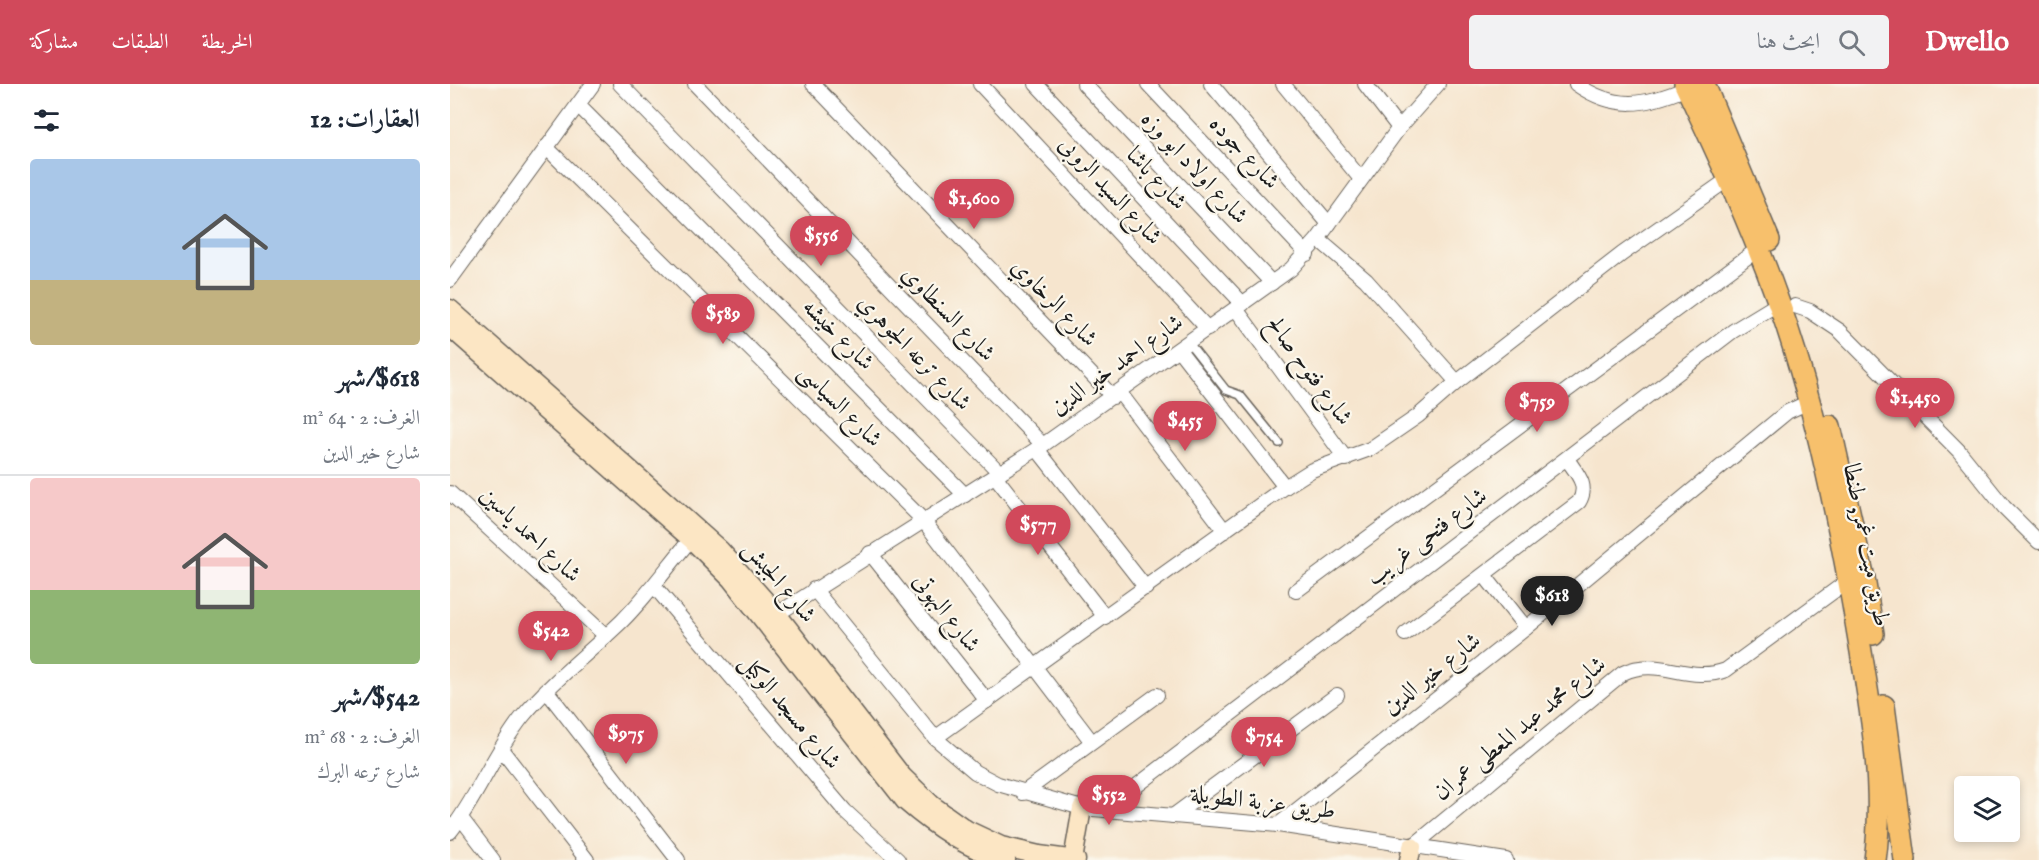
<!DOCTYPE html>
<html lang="ar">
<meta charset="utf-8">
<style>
body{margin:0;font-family:"IM FELL English",Amiri,serif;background:#f2f2f3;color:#1f2937;direction:rtl;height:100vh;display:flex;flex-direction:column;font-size:22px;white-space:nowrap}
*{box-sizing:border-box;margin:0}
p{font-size:20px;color:#747a83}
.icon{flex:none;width:33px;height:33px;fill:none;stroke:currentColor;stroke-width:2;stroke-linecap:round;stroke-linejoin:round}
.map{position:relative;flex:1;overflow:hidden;direction:ltr}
.panel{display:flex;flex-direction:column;background:#fff;width:450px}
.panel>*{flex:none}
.buttons{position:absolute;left:1504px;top:692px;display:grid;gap:12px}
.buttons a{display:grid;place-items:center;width:66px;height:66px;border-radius:6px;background:#fff;box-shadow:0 3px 9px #0003;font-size:30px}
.price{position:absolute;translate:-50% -51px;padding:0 14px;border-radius:21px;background:#d1495b;color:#fff;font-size:20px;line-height:39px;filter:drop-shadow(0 2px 3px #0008)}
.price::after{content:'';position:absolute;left:50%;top:36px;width:18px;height:14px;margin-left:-9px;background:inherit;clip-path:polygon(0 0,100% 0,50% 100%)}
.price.on{background:#222;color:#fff}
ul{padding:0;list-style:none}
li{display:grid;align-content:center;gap:12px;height:318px;padding:0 30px}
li+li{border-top:2px solid #e0e1e3}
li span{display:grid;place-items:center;height:186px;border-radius:6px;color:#555}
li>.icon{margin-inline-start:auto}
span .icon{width:108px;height:108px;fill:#fffc;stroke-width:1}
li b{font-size:26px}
h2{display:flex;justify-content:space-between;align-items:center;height:72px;padding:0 30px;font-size:26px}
header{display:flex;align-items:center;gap:36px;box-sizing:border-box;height:84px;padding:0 30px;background:#d1495b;color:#fff}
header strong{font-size:28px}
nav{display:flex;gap:33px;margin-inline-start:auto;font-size:21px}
.search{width:420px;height:54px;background:#f2f2f3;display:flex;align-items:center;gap:15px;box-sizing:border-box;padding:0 21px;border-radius:6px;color:#747a83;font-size:22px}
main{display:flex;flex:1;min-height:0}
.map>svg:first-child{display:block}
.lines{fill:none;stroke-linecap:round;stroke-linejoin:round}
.lane-casing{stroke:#68625a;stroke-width:10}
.street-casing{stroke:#68625a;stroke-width:16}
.secondary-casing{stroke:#68625a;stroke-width:21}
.primary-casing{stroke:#68625a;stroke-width:24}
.lane{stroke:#fff;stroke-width:7}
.street{stroke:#fff;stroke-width:14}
.secondary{stroke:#fce6c4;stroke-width:18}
.primary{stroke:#f7c06c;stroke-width:21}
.labels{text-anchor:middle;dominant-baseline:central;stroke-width:4.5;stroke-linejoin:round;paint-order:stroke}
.street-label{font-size:24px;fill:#1c1c1c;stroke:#fbf7ec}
</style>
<header>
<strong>Dwello</strong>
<div class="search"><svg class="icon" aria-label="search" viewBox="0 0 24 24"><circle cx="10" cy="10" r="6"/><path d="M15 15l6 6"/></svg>ابحث هنا</div>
<nav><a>الخريطة</a><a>الطبقات</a><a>مشاركة</a></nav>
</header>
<main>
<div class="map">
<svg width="1589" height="776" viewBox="0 0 1589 776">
<rect width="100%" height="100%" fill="#fbf7ec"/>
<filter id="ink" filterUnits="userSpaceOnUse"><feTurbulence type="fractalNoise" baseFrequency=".0167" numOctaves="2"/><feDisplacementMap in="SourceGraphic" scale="12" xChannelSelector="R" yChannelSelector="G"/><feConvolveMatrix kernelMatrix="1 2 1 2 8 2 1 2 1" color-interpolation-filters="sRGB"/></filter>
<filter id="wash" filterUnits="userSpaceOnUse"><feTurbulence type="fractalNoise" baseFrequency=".008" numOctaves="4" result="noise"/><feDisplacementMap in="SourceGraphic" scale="24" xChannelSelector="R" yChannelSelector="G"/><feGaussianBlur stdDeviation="1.35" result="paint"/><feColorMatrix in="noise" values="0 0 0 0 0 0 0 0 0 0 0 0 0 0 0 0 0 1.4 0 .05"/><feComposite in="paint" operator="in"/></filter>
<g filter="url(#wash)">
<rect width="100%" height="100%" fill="#f6e5ce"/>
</g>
<g filter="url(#ink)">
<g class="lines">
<g class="lane-casing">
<path id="lane" d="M 739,259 L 776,306 L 790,311 L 829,359"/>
</g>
<g class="street-casing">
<g id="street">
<path d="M 170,0 L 550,389"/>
<path d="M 245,0 L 593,361"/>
<path d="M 363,0 L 663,313"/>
<path d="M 530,0 L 758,245"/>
<path d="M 586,0 L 793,220"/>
<path d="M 634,0 L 822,199"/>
<path d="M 698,0 L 857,170"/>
<path d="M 761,0 L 879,140"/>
<path d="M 833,0 L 910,94"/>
<path d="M 915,0 L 949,44"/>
<path d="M 1126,0 C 1165,27 1195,22 1237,4"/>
<path d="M 128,21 L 515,411"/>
<path d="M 96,63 L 473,436 L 642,658"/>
<path d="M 868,155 L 916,196 L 1007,298"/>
<path d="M 0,196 L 143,0"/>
<path d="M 1345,222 L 1360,227 L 1390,247 L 1509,367 L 1554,423 L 1589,458"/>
<path d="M 786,225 L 896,375"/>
<path d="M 729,266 L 835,403"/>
<path d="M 670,309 L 775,447"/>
<path d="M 587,365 L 696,504"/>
<path d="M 545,392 L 655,533"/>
<path d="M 0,409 L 156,552"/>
<path d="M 420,469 L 537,617"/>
<path d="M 1034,491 L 1076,544"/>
<path d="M 204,502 L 395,727 L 448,776"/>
<path d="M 364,505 L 485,654 L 525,688 L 548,700 L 632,724 L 828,741 L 1056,776"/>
<path d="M 846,507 L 1308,165"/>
<path d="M 321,534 L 593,361 L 841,185 L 868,155 L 949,44 L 988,0"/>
<path d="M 955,550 L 1129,418 C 1139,401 1127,390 1117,375"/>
<path d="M 96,606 L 228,776"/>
<path d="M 485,654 L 835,403 L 862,386 L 920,365 L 968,332 L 1007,298 L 1172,170 L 1277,96"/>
<path d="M 51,665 L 137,776"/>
<path d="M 573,709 L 707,611"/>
<path d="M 655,726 L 1283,247 L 1329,219"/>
<path d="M 723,732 L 887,611"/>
<path d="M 11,734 L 43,776"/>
<path d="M 828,741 L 1076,544 L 1337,328 L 1359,318"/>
<path d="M 0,748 C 28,712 44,668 73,632 C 103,596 139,569 172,537 C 199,510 221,478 246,449"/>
<path d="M 962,763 L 1173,589 C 1209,572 1238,600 1276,586 L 1399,496"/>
</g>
</g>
<g class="secondary-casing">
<g id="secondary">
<path d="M 0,225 L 270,466 L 327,530 L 452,692 L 482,721 L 517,746 L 551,762 L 589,771 L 626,776"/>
<path d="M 0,243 L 241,455 L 281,495 L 455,717 C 485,743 518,766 556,776"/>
<path d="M 623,776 L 632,724"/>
<path d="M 959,776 L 962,763"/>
</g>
</g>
<g class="primary-casing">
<g id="primary">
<path d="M 1235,0 C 1276,87 1317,176 1345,268 C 1374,362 1393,459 1409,556 C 1421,627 1435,704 1425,776"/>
<path d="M 1254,0 L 1319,156"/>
<path d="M 1380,342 L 1414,494 L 1423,550"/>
<path d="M 1434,622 L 1455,776"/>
</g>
</g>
<use href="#lane" class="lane"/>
<use href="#street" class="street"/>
<use href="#secondary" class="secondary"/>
<use href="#primary" class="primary"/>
</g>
</g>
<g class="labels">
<g class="street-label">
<text transform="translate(794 69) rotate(47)">شارع جوده</text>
<text transform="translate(744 84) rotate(47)">شارع اولاد ابو وزه</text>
<text transform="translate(706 95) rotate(47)">شارع باشا</text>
<text transform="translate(660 107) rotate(47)">شارع السيد الروبى</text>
<text transform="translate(604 219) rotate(46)">شارع الرخاوي</text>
<text transform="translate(498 230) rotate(46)">شارع السنطاوي</text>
<text transform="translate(388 251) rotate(45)">شارع خيشه</text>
<text transform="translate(464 269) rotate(46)">شارع ترعه الجوهري</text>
<text transform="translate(667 281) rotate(-35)">شارع احمد خير الدين</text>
<text transform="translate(859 287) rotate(54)">شارع فتوح صالح</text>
<text transform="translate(390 322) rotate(45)">شارع السياسى</text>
<text transform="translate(80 451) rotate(43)">شارع احمد ياسين</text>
<text transform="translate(977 453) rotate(-37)">شارع فتحى غريب</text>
<text transform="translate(1416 461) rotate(79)">طريق ميت غمر, طنطا</text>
<text transform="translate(329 498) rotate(50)">شارع الجيش</text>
<text transform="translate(496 529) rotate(52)">شارع البهوتى</text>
<text transform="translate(982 590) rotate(-38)">شارع خير الدين</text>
<text transform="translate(340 628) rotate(50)">شارع مسجد الوكيل</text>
<text transform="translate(1070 645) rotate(-39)">شارع محمد عبد المعطى عمران</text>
<text transform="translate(813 719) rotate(7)">طريق عزبة الطويلة</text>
</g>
</g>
</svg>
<div class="buttons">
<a><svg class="icon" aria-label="layers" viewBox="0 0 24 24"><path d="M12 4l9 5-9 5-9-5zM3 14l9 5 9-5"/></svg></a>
</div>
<b class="price" style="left:524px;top:146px">$1,600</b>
<b class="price" style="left:371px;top:183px">$556</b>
<b class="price" style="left:273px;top:261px">$589</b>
<b class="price" style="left:1465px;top:345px">$1,450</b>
<b class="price" style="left:1087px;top:349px">$759</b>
<b class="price" style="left:735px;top:368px">$455</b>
<b class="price" style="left:588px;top:472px">$577</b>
<b class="price on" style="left:1102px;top:543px">$618</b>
<b class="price" style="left:101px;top:578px">$542</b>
<b class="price" style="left:176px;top:681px">$975</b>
<b class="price" style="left:814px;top:684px">$754</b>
<b class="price" style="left:659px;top:742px">$552</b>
</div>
<section class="panel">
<h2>العقارات: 12<svg class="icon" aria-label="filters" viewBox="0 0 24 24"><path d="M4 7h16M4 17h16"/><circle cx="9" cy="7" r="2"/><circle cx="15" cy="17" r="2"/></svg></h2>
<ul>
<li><span style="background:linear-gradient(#a9c7e8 65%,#c2b280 0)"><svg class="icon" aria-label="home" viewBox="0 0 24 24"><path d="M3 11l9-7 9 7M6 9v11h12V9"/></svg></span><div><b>$618/شهر</b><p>الغرف: 2 · 64 m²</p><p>شارع خير الدين</p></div></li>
<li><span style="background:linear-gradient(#f6c9c9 60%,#8fb573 0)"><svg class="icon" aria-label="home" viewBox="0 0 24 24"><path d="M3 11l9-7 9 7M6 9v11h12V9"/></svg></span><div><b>$542/شهر</b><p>الغرف: 2 · 68 m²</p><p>شارع ترعه البرك</p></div></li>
</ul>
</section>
</main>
